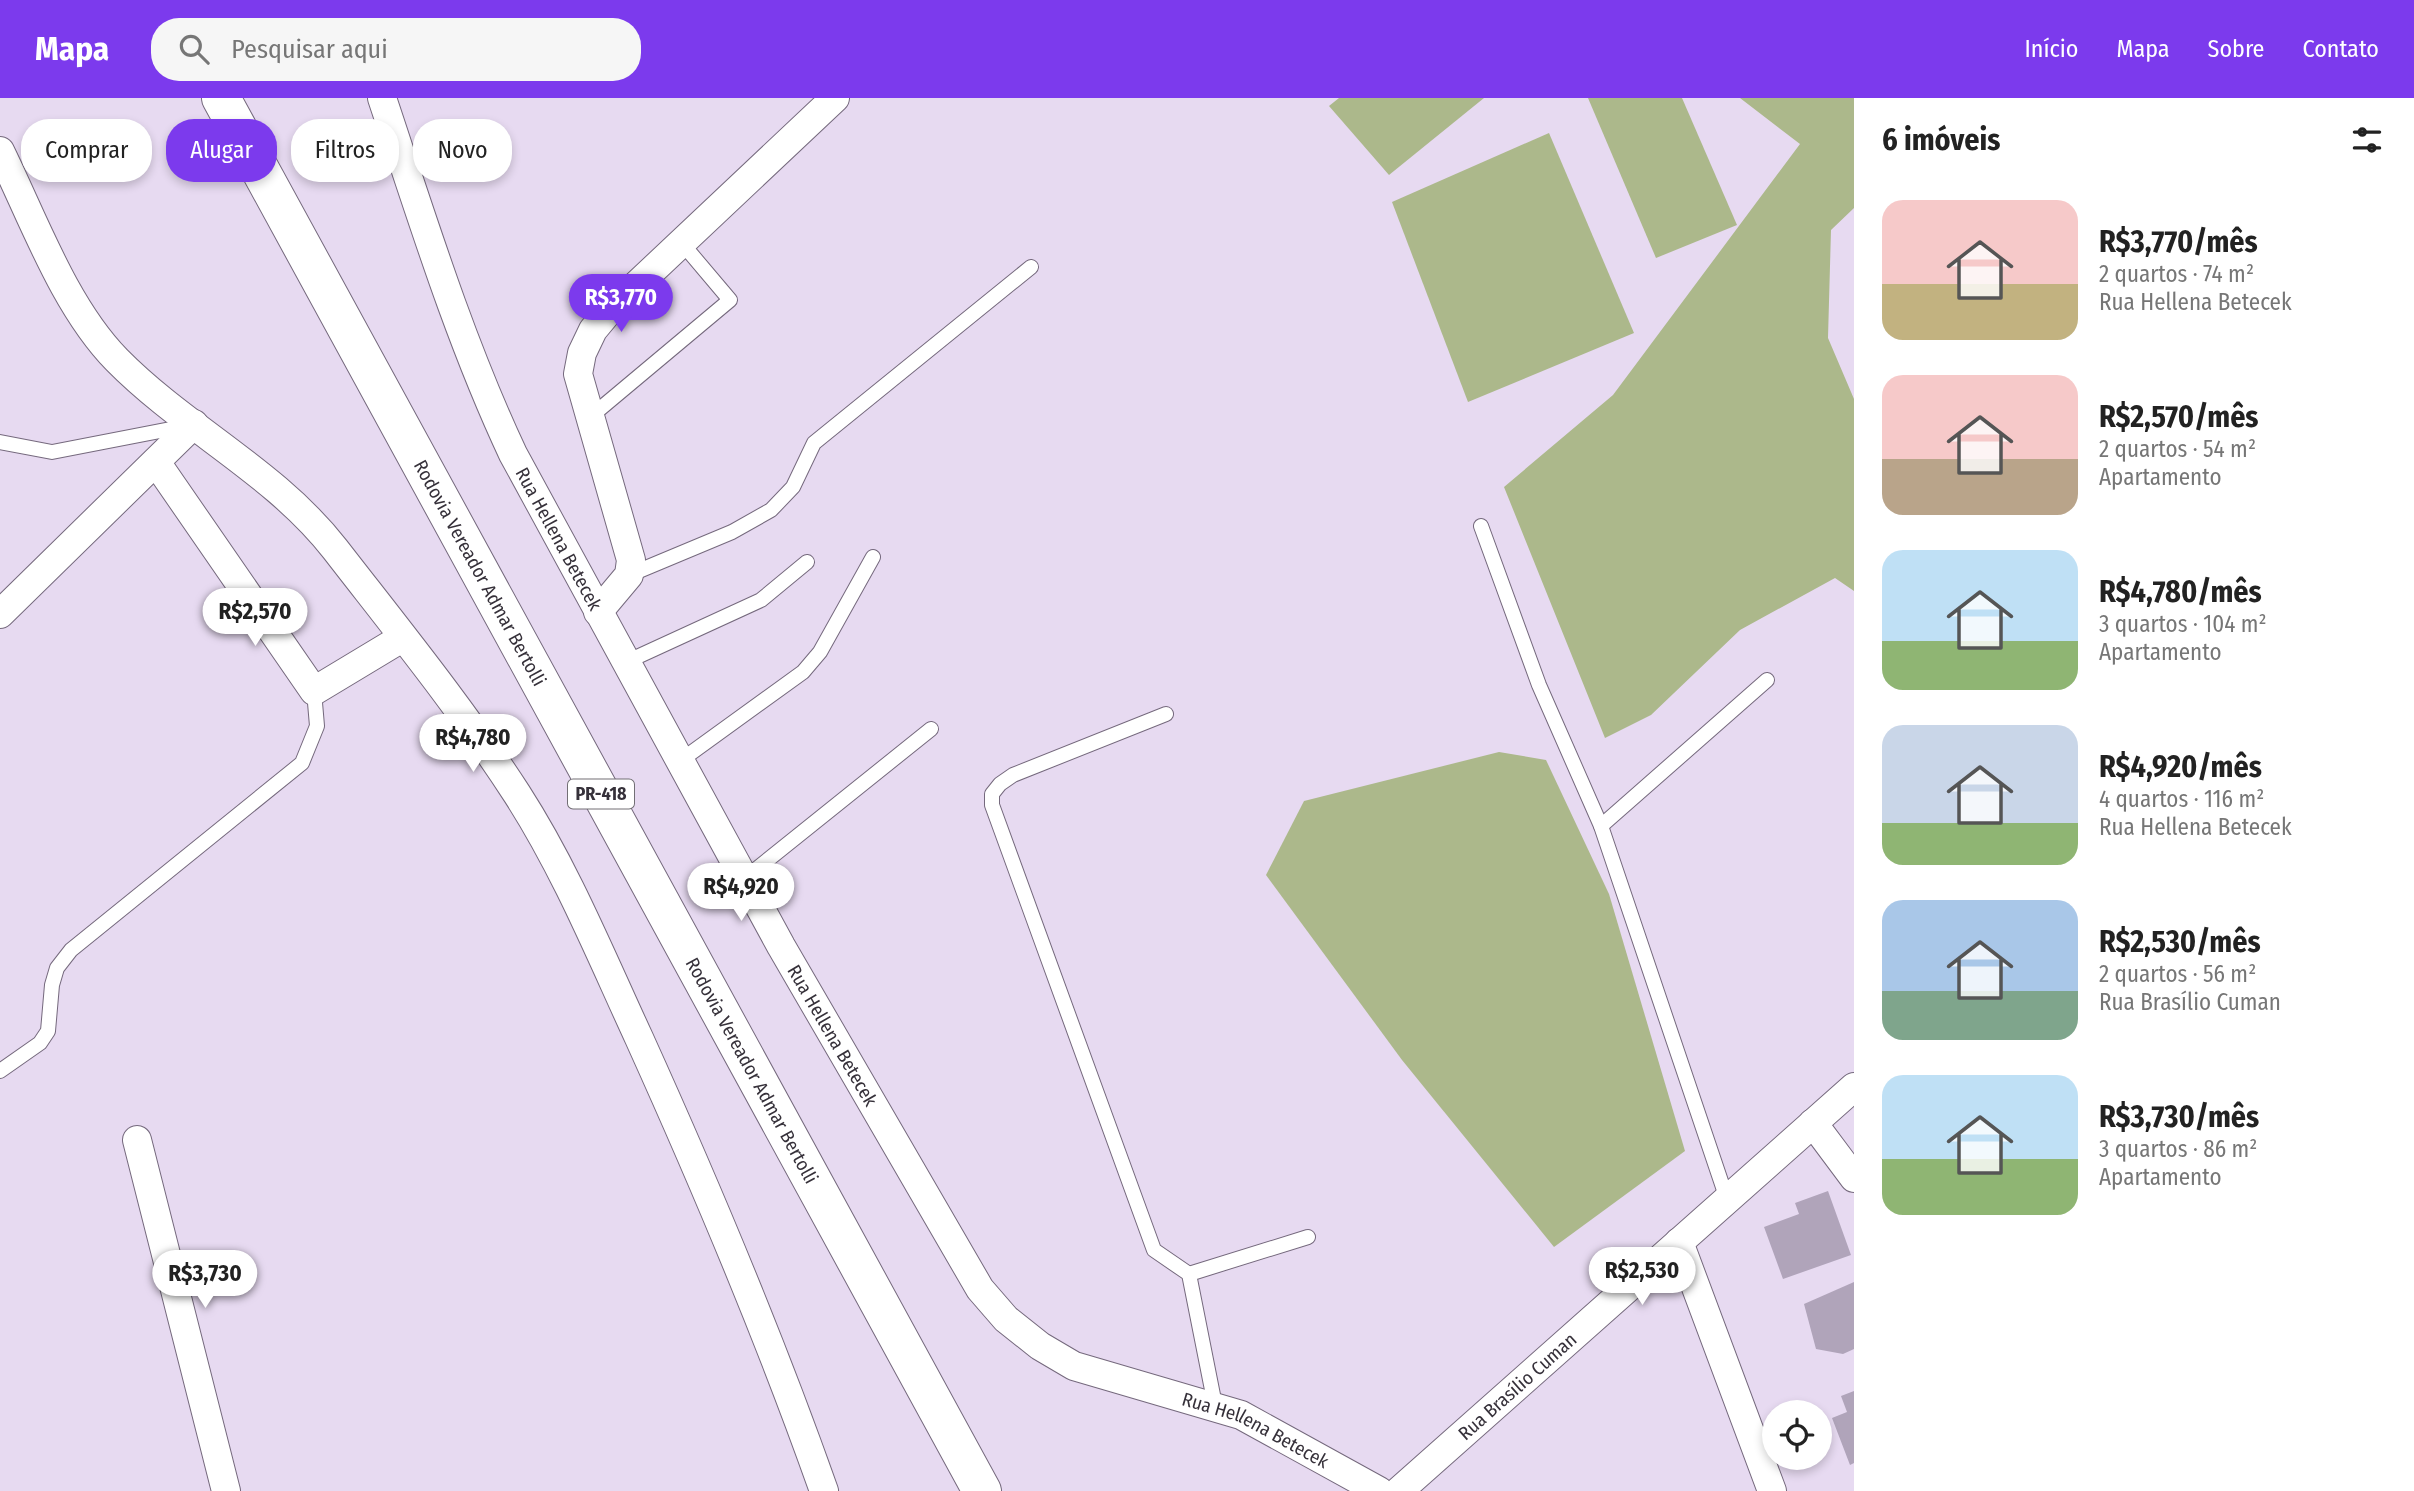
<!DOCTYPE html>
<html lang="pt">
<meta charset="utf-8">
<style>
body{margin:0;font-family:"Fira Sans Condensed",sans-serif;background:#f6f6f6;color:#222;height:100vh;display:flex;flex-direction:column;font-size:26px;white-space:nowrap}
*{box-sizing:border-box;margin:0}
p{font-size:23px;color:#767676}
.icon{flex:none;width:38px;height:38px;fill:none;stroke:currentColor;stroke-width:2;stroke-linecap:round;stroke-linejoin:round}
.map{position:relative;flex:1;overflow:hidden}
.sheet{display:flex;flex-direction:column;background:#fff;width:560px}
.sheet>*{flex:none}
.hud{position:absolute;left:21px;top:21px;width:665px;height:63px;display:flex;gap:14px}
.fabs{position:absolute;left:1762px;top:1302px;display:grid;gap:14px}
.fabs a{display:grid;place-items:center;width:70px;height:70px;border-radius:50%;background:#fff;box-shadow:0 4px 10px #0003;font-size:35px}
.price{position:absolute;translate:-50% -60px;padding:0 16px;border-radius:24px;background:#fff;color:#222;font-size:23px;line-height:46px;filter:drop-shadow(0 2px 4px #0008)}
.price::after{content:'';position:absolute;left:50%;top:42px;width:21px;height:16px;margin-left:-10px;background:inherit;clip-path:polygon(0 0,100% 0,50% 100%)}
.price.active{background:#7c3aed;color:#fff}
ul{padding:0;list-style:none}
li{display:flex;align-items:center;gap:21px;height:175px;padding:0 28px}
li span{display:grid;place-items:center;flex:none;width:196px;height:140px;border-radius:21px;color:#555}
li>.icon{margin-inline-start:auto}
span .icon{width:84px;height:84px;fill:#fffc;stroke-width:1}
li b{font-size:30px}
h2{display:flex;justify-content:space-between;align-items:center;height:84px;padding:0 28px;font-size:30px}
.chip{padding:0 24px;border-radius:28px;background:#fff;box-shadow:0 4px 10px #0003;font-size:24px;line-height:63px}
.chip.active{background:#7c3aed;color:#fff}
header{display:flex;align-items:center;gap:42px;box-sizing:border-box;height:98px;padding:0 35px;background:#7c3aed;color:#fff}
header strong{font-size:33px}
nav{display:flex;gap:38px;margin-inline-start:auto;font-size:24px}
.search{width:490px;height:63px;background:#f6f6f6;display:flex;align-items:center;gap:18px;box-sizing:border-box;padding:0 24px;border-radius:28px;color:#767676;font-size:26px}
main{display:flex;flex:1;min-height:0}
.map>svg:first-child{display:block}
.green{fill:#acb88b}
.building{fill:#b0a4ba}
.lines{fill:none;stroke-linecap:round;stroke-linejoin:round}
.service-casing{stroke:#75697d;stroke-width:16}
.minor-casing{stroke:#75697d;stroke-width:30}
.trunk-casing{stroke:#75697d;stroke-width:40}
.service{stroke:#fff;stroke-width:14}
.minor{stroke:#fff;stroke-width:28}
.trunk{stroke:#fff;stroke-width:38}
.labels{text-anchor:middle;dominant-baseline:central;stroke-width:5;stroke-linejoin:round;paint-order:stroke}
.shield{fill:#fff;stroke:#726f75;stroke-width:2}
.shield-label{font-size:18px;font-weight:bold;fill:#36313a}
.street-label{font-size:19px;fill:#36313a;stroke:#fff}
</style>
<header>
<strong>Mapa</strong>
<div class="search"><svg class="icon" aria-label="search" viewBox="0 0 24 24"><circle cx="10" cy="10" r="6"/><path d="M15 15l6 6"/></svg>Pesquisar aqui</div>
<nav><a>Início</a><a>Mapa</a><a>Sobre</a><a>Contato</a></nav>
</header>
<main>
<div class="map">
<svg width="1854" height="1393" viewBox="0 0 1854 1393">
<rect width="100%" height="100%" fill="#e7daf1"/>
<g class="green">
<path d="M 1339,0 L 1484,0 L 1389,77 L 1329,8 Z"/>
<path d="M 1588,0 L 1682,0 L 1737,127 L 1656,160 Z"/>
<path d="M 1740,0 L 1854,0 L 1854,110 L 1831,132 L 1828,240 L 1854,301 L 1854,493 L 1835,480 L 1740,532 L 1651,617 L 1605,640 L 1504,389 L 1613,297 L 1800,46 Z"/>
<path d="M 1549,35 L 1634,235 L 1468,304 L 1392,104 Z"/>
<path d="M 1499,654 L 1546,662 L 1609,796 L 1685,1053 L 1554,1149 L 1402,962 L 1266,777 L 1304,703 Z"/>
</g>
<g class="building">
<path d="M 1828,1093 L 1851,1157 L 1783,1181 L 1764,1129 L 1799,1116 L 1795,1105 Z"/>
<path d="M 1854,1184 L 1854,1251 L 1843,1256 L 1816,1251 L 1804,1206 Z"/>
<path d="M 1854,1293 L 1854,1365 L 1850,1367 L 1832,1320 L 1847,1314 L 1841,1298 Z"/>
</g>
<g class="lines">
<g class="service-casing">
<g id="service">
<path d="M 589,320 L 730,202 L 681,144"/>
<path d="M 0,344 L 52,354 L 186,328"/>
<path d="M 1481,428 L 1539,587 L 1601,728 L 1727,1101"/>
<path d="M 629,477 L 732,434 L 771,412 L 793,389 L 814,345 L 1031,169"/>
<path d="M 626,564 L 761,502 L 807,464"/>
<path d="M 1166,616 L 1013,677 L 1000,686 L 992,696 L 992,707 L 1154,1152 L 1189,1176 L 1215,1307"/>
<path d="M 680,663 L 803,574 L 820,554 L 873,459"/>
<path d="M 1601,728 L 1767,582"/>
<path d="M 744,781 L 931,631"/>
<path d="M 0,973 L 40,945 L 48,933 L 52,887 L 57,870 L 71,852 L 302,665 L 317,628 L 314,593"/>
<path d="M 1189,1176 L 1308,1139"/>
</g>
</g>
<g class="minor-casing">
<g id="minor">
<path id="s1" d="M 382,0 C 422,120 459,241 513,356 L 781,848 L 980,1191 L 1006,1221 L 1040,1248 L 1074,1268 L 1241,1317 L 1379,1393"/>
<path d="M 0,53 C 33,120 64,208 117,262 C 185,331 275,374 335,451 C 397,531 462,611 517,696 C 566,772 601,858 639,940 C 706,1088 770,1240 824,1393"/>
<path d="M 156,364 L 314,593 L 402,540"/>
<path d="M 598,514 L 629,477 L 631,462 L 578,276 L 582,255 L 593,232 L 608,214 L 835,0"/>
<path d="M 0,516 L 194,326"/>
<path d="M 1813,1025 L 1854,1080"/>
<path d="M 137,1042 L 226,1393"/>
<path d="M 1679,1144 L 1772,1393"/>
<path id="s2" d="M 1399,1393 L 1854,989"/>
</g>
</g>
<g class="trunk-casing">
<g id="trunk">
<path id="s3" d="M 221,0 L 982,1393"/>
</g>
</g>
<use href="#service" class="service"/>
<use href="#minor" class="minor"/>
<use href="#trunk" class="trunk"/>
</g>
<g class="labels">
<rect class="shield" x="568" y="681.5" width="66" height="29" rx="5"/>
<g class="shield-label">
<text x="601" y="696">PR-418</text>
</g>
<g class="street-label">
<text stroke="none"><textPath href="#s1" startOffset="476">Rua Hellena Betecek</textPath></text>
<text stroke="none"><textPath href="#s3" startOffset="541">Rodovia Vereador Admar Bertolli</textPath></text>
<text stroke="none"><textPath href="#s1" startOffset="1043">Rua Hellena Betecek</textPath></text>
<text stroke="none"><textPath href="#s3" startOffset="1108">Rodovia Vereador Admar Bertolli</textPath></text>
<text stroke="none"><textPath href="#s2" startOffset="158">Rua Brasílio Cuman</textPath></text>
<text stroke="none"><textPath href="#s1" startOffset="1652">Rua Hellena Betecek</textPath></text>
</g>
</g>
</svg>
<div class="fabs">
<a><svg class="icon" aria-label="locate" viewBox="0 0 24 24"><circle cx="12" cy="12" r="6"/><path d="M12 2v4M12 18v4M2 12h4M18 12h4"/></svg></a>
</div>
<b class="price active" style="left:621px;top:236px">R$3,770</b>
<b class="price" style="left:255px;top:550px">R$2,570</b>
<b class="price" style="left:473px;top:676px">R$4,780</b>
<b class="price" style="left:741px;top:825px">R$4,920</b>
<b class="price" style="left:1642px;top:1209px">R$2,530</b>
<b class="price" style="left:205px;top:1212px">R$3,730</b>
<div class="hud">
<a class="chip">Comprar</a>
<a class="chip active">Alugar</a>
<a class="chip">Filtros</a>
<a class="chip">Novo</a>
</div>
</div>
<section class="sheet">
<h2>6 imóveis<svg class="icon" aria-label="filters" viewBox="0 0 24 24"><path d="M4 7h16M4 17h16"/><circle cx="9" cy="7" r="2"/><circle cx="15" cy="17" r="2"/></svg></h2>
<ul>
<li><span style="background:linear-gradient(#f6c9c9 60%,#c2b280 0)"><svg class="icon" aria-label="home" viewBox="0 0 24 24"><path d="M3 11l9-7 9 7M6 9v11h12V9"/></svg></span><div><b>R$3,770/mês</b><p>2 quartos · 74 m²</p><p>Rua Hellena Betecek</p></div></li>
<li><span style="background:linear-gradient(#f6c9c9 60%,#b9a48a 0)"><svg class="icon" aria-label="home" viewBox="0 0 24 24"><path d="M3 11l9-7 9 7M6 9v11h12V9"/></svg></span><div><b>R$2,570/mês</b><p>2 quartos · 54 m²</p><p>Apartamento</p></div></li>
<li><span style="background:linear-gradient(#bfe0f5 65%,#8fb573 0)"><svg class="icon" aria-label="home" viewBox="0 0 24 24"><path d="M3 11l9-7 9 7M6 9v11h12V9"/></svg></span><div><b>R$4,780/mês</b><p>3 quartos · 104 m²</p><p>Apartamento</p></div></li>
<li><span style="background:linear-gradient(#c9d6e8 70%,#8fb573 0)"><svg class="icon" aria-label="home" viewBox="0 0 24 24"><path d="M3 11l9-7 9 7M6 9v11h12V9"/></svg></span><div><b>R$4,920/mês</b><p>4 quartos · 116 m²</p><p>Rua Hellena Betecek</p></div></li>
<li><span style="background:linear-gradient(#a9c7e8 65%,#7fa58c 0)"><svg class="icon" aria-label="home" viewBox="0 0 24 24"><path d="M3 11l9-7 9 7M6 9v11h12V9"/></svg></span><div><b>R$2,530/mês</b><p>2 quartos · 56 m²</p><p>Rua Brasílio Cuman</p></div></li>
<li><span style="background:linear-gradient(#bfe0f5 60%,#8fb573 0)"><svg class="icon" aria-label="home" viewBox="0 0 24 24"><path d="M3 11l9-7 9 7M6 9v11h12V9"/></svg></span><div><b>R$3,730/mês</b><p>3 quartos · 86 m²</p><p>Apartamento</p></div></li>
</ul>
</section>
</main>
